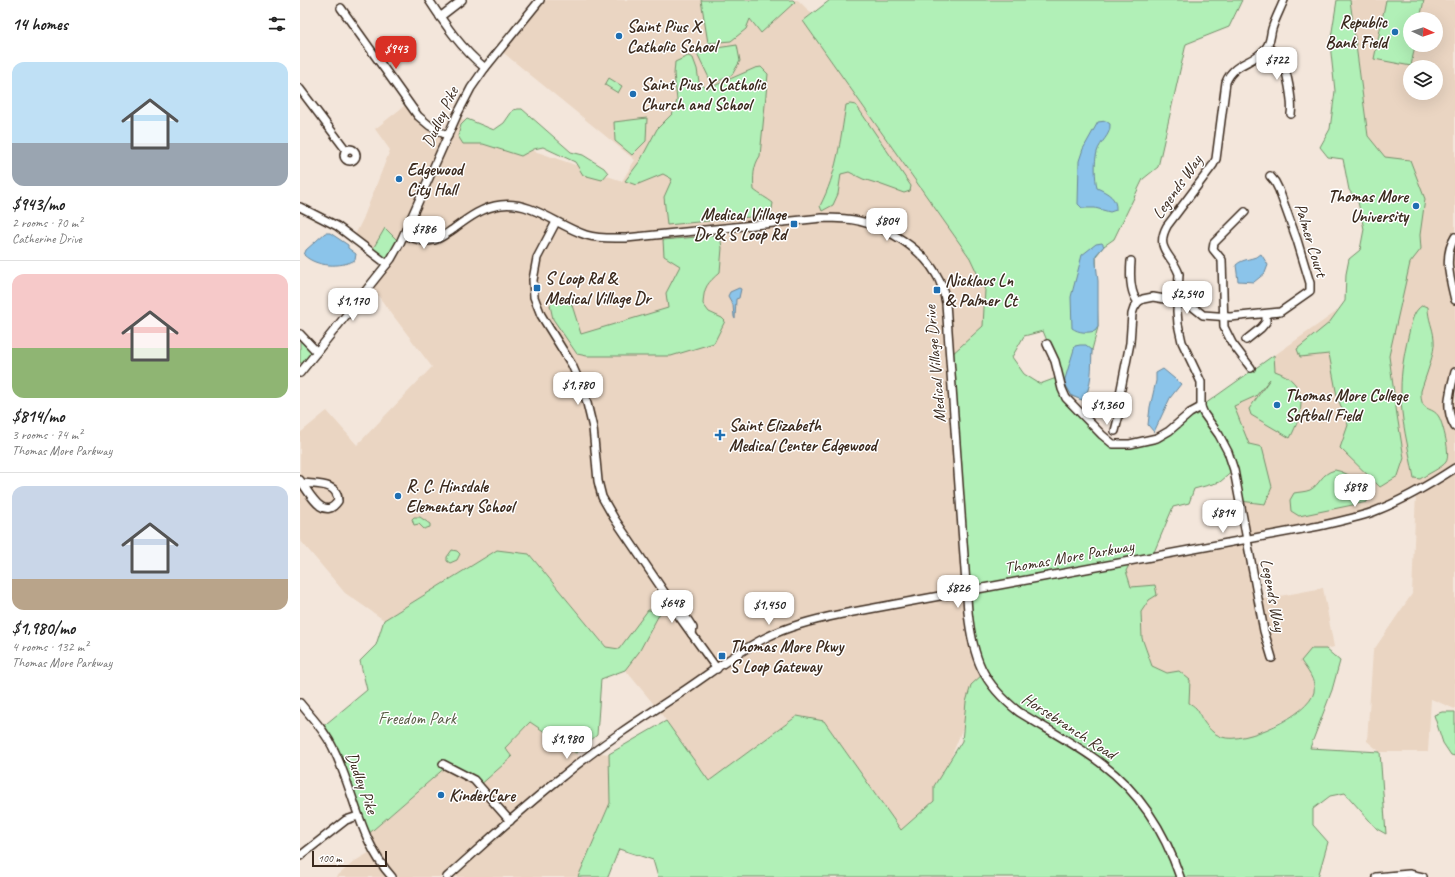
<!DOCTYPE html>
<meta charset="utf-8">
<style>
body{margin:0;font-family:Caveat,sans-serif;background:#f6f6f6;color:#222;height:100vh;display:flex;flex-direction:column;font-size:15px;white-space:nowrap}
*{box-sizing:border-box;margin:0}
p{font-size:13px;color:#767676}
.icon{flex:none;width:22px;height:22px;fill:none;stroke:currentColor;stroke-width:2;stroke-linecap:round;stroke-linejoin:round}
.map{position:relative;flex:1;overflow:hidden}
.panel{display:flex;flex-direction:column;background:#fff;width:300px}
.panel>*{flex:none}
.needle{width:26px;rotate:94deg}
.tools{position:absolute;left:1103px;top:12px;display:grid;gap:8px}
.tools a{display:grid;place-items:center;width:40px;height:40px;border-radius:50%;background:#fff;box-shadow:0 4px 16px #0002;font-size:20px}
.scale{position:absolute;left:12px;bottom:10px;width:75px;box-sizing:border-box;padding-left:4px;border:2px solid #3b2a1e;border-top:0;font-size:11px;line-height:14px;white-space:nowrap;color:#3b2a1e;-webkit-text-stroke:3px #fff;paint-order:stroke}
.price{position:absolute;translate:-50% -34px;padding:0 9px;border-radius:8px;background:#fff;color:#222;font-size:13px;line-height:26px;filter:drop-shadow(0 1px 2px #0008)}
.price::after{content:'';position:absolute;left:50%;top:24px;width:12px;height:9px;margin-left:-6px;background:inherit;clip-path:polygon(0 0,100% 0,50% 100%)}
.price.active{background:#d93025;color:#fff}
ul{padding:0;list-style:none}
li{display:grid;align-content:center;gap:8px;height:212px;padding:0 12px}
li+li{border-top:1px solid #e0e0e0}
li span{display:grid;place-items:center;height:124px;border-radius:12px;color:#555}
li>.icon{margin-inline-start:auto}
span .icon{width:72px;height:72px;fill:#fffc;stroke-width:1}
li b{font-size:17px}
h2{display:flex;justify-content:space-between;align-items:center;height:48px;padding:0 12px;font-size:17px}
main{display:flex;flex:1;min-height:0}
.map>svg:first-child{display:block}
.built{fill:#ead5c2;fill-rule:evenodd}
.green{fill:#b1f0b7;stroke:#768d6a}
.water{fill:#8bc4ea;stroke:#6b8698}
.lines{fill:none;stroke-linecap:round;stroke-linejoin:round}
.minor-casing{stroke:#3b2a1e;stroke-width:10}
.minor{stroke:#fff;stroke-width:7}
.poi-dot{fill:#1f6fb2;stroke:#fff;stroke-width:1.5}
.labels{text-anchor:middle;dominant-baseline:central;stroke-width:3;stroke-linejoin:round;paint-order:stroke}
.poi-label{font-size:17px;font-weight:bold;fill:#3b2a1e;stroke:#fff;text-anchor:start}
.street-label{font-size:17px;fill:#3b2a1e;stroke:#fff}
.park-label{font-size:17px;fill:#585c44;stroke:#fff}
</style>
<main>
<section class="panel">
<h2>14 homes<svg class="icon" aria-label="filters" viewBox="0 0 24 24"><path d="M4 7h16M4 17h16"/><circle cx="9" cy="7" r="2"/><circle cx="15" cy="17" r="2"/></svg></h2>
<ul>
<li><span style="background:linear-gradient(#bfe0f5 65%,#9aa5b1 0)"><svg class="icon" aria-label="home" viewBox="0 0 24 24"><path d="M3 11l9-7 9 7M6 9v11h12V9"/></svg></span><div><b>$943/mo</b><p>2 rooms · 70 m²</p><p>Catherine Drive</p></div></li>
<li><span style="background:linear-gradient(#f6c9c9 60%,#8fb573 0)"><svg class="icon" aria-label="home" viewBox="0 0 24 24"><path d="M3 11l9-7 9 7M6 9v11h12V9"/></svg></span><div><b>$814/mo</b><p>3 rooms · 74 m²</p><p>Thomas More Parkway</p></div></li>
<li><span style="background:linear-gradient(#c9d6e8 75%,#b9a48a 0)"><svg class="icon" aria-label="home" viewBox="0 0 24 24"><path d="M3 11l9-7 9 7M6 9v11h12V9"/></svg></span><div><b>$1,980/mo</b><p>4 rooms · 132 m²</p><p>Thomas More Parkway</p></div></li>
</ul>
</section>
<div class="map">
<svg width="1155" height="877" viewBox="0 0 1155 877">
<rect width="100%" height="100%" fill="#f3e6db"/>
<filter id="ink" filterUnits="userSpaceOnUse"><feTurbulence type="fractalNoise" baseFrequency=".025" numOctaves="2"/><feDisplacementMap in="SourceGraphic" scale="8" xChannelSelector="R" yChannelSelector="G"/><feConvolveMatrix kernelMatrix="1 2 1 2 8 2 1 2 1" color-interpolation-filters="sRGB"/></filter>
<g filter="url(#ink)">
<g class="built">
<path d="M 240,0 L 498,0 L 512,14 L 503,21 L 693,290 L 684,674 L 634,801 L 601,830 L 524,721 L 497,716 L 409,781 L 357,708 L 229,554 L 197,550 L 84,620 L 45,593 L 0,540 L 0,433 L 27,411 L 57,445 L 132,367 L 70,285 L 91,259 L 71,252 L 53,239 L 63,219 L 90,150 L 75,129 L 108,103 L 118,116 L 147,136 L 157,115 L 182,133 L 322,181 L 335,160 L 200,50 Z"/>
<path d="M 1050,0 L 1155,0 L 1155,709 L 1131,699 L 1128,752 L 1080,752 L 1067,741 L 1073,651 L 1112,594 L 1116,492 L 1079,510 L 947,539 L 958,600 L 1023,588 L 1034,647 L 1026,649 L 1011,649 L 1010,674 L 1013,684 L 1014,692 L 1011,700 L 995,714 L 969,728 L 950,736 L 935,739 L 929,738 L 924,738 L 914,733 L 910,730 L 902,720 L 897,708 L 889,703 L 879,671 L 867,673 L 852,666 L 842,638 L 841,611 L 849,600 L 856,595 L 855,585 L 831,587 L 826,571 L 831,561 L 947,539 L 934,470 L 901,407 L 1087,276 ZM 1110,19 L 1136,19 L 1136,45 L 1110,45 ZM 1110,67 L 1136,67 L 1136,93 L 1110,93 Z"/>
<path d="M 230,722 L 276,753 L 282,761 L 294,752 L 309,754 L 310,803 L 278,877 L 36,877 L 55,861 L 74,850 L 66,836 L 147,766 L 179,786 L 212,757 L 205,748 Z"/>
</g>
<g class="green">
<path d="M 401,0 L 493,0 L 495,2 L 461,33 L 450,19 L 446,29 L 431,41 L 408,43 Z"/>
<path d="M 530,0 L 942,0 L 929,27 L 886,44 L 858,167 L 843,179 L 814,239 L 804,246 L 796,256 L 798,327 L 792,350 L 789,386 L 786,396 L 782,400 L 772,396 L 764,382 L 743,331 L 724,336 L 712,357 L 724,374 L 740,384 L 759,377 L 762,389 L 813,444 L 857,438 L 974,355 L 975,371 C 1010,383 1004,412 990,438 L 951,415 L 949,409 L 970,379 L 956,396 L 934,406 L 949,444 L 962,447 L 972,487 L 965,504 L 940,501 L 934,470 L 920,482 L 894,489 L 889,503 L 873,507 L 852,557 L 831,561 L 826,571 L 831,587 L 855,585 L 857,595 L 849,600 L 841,612 L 842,638 L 852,666 L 867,673 L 879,671 L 890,680 L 889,703 C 891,704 894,706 896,708 C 899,711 900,716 902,719 C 907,727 913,734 922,737 C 944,745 1009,715 1014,692 C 1016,680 1007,670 1001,661 L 1011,649 L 1026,649 L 1040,661 L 1032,690 L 1010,748 L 1080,752 L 1086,834 L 1077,829 L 1045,793 L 1030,796 L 1013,809 L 1013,825 L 1028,842 L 1018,877 L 358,877 L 353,860 L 319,849 L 308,877 L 278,877 L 310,803 L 309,754 L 366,721 L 409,781 L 497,716 L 524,721 L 601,830 L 634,801 L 634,786 L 662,741 L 666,702 L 671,685 L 683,674 L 673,649 L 650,356 L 683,326 L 685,290 L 670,258 L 503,21 Z"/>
<path d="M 1037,0 L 1050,0 L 1068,136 L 1085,157 L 1110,160 L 1125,199 L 1120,235 L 1121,249 L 1110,263 L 1089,356 L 1097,415 L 1104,458 L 1098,476 L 1080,487 L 1040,448 L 1048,425 L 1037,396 L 1029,354 L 1000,357 L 997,349 L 1029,323 L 1045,301 L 1046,274 L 1049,259 L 1060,250 L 1064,229 L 1058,202 L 1049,190 L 1043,159 L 1028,157 L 1020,147 L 1030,129 L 1035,91 L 1030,44 Z"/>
<path d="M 1086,0 L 1124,0 L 1120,19 L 1110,19 L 1110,45 L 1115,45 L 1111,66 L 1074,59 Z"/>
<path d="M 437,45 L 440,61 L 432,75 L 412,84 L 396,51 Z"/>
<path d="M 388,56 L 393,58 L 397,69 L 399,82 L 407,89 L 455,68 L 461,67 L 468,74 L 460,156 C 453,166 453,178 454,190 C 460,195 467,198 473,203 L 471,215 L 367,225 L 364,197 L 372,179 L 363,174 L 336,185 L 325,181 L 340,161 L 357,129 L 374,112 L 377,100 L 374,74 L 375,62 Z"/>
<path d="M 309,78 L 322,86 L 318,93 L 305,85 Z"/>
<path d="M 550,104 L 556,105 L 611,186 L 610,191 L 604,193 L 579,184 L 563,179 L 549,172 L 541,174 L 538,194 L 533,205 L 522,211 L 520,206 C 537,173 540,142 546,105 Z"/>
<path d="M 218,109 L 222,109 L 271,152 L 283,155 L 304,168 L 308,173 L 302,180 L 283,175 L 275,162 L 243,147 L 234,149 L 221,156 L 183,144 L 163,144 L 158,136 L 161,125 L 167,119 L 194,130 L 204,123 L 213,110 Z"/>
<path d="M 347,118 L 346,141 L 332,155 L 315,141 L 314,122 Z"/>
<path d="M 85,228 L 100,243 L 87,264 L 71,252 Z"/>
<path d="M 420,235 L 422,248 L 420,272 C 407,284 404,286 403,304 L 409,312 L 422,318 L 425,321 L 414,343 L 371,356 L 287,356 L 277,354 L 253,319 L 250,305 L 255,300 L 271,302 L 281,334 L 368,308 L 366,293 L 380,266 L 364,256 L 363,240 Z"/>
<path d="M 1123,305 L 1128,307 C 1128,320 1133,327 1134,339 C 1136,351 1125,378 1121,391 C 1120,414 1132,405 1139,417 C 1143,424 1151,455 1146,462 C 1143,467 1126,475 1120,479 L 1114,478 C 1109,449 1100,419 1101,389 C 1101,372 1104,355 1108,337 C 1111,326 1112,311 1123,305 Z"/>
<path d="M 0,337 L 11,349 L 12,353 C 8,358 6,364 0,363 Z"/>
<path d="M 1035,470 C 1052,473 1058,484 1068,496 L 1067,502 L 999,516 L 991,511 L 990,500 L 994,493 C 999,492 1005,492 1010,490 C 1021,484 1020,474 1035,470 Z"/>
<path d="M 114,517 L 120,517 L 130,524 L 130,527 L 124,529 L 119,524 L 114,525 L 112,519 Z"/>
<path d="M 152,550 L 157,551 L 160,554 L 157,560 L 150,563 L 147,561 L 147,557 Z"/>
<path d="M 197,550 L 229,554 L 306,647 L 319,649 L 348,610 L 361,611 L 339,652 L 325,670 L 301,679 L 297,735 L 276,753 L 230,722 L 205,748 L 212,757 L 179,786 L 147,766 L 66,836 L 40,763 L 21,728 L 67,690 L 60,661 L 76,645 L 84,620 Z"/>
<path d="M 1142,712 L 1155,712 L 1155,756 L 1151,755 L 1143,743 L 1134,715 Z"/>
</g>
<g class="water">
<path d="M 806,121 L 810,124 C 811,136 800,141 797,152 C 794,162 795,178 797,188 C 808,193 817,198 816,210 L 810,212 L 795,208 L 782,208 L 778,204 L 779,161 L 783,149 L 798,122 Z"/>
<path d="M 25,233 L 30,233 L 48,245 L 48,248 L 56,254 L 55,260 C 41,268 16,267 4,255 L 6,250 Z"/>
<path d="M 802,243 L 804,246 L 796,255 L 796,263 L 798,281 L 798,327 L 795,331 C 787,333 779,333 772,328 L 771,297 L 782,255 L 796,244 Z"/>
<path d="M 961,254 L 968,265 L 965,273 L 954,282 L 938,281 L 936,265 C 943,258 954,260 961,254 Z"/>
<path d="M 439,288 L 441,289 L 439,298 L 436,299 L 435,319 L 434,317 L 433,305 L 428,296 L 430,292 Z"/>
<path d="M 780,345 L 786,345 L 792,350 C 791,365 793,388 782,400 L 772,396 L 764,382 L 775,346 Z"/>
<path d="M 863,369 L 881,384 L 870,398 L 854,432 L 848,425 L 850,407 L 856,381 L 856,373 Z"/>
</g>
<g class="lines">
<g class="minor-casing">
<g id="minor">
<path d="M 129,0 C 146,26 161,48 185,68"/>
<path d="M 41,8 L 118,116 L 130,126 L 148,136"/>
<path d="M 140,17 L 162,0"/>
<path d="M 967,47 C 972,50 978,54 981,59 C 987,69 993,103 991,114"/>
<path d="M 0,89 L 46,150"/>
<circle cx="50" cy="155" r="6"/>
<path d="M 0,207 L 37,226 L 87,264"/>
<path d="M 945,212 L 914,243 L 913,249 L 922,260 L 924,327 L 932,343 L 951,368"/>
<path d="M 256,222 L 237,258 L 233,280 L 234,297 L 241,315 L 272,365 L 285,395 L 293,428 L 298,481 L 302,497 L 314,518 L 371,602 L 373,608 L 417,669"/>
<path d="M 104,235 C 113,238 124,243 134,240 C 140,239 146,234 152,230 C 167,219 182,207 201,205 C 233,201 257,226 286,235 C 299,239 312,238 326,238 L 522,218 C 535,218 547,218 559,221 C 587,227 622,249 636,274 C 642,283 644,293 646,303 L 668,612 C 673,658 682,683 719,712 C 746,729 776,744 802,764 C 839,792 865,832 880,877"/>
<path d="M 1155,237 C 1143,256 1150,279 1155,300"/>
<path d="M 831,261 C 830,273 829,292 838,302"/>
<path d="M 0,334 L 17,352"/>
<path d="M 946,340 L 961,328 L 966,322 L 966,314"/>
<path d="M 747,344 L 755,361 L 762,389 L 766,398 L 802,435 L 813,444 L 830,444 L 857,438 L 869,431 L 890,413 L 901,407"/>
<path d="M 1155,372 C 1150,391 1144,409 1155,427"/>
<path d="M 0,373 L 91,259 L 100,243 L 157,115 L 171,88 L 185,68 L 240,0"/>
<path d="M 815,431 L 819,415 L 820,394 L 830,343 L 832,314 L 834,308 L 838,302 L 843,299 L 853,297 L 888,303 L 903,315 L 930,317 L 980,312 L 1010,291 L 1010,283 L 997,240 L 979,190 L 975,182 L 970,176"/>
<path d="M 0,480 L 2,483 C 10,494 24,522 38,501 C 38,482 17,485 2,483"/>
<path d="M 371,602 L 378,605 L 393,628 L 392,634"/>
<path d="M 972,658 L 964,631 L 934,470 L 928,452 L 919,435 L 904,414 L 901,407 L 901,382 L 882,342 L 878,324 L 877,311 L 879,274 C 873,255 854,250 867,226 L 913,165 L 916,159 L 926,82 C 934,62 953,64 965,49 C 971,43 970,36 972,29 C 975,19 980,10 984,0"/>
<path d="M 0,703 C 12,718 26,732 34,750 C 54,791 60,842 92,877"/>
<path d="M 143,764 L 174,780 L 210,821"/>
<path d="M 0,856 L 46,820 L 58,816"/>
<path d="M 147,877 C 185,843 222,808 263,776 C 299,746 339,720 379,694 C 408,675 436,652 467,637 C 491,625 517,619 542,614 L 1019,526 C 1037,522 1056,518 1073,512 C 1102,501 1129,485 1155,468"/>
<path d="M 1076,877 L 1109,874 L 1123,877"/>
</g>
</g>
<use href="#minor" class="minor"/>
</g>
</g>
<g class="poi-dot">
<circle cx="1095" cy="32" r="4"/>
<circle cx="319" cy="36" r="4"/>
<circle cx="333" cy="94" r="4"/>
<circle cx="99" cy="179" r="4"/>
<circle cx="1116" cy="206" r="4"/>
<rect x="490" y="220" width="8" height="8" rx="2"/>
<rect x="233" y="284" width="8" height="8" rx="2"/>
<rect x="633" y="286" width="8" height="8" rx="2"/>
<circle cx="977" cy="405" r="4"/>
<path d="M418 429h4v4h4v4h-4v4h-4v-4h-4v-4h4z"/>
<circle cx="98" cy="496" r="4"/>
<rect x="418" y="652" width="8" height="8" rx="2"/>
<circle cx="141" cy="795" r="4"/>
</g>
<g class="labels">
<g class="poi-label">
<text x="1087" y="22" text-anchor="end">Republic<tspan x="1087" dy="20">Bank Field</tspan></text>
<text x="327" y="26">Saint Pius X<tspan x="327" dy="20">Catholic School</tspan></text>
<text x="341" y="84">Saint Pius X Catholic<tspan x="341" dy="20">Church and School</tspan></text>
<text x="107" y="169">Edgewood<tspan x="107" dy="20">City Hall</tspan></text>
<text x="1108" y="196" text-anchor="end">Thomas More<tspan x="1108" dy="20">University</tspan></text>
<text x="486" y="214" text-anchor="end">Medical Village<tspan x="486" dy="20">Dr &amp; S Loop Rd</tspan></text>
<text x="245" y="278">S Loop Rd &amp;<tspan x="245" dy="20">Medical Village Dr</tspan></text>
<text x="645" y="280">Nicklaus Ln<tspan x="645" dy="20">&amp; Palmer Ct</tspan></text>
<text x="985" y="395">Thomas More College<tspan x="985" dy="20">Softball Field</tspan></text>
<text x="429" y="425">Saint Elizabeth<tspan x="429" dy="20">Medical Center Edgewood</tspan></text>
<text x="106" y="486">R. C. Hinsdale<tspan x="106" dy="20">Elementary School</tspan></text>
<text x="430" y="646">Thomas More Pkwy<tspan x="430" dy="20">S Loop Gateway</tspan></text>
<text x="149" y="795">KinderCare</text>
</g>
<g class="street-label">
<text transform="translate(140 117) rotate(-65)">Dudley Pike</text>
<text transform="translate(877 187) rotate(-55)">Legends Way</text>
<text transform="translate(1011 240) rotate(73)">Palmer Court</text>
<text transform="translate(635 364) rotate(-95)">Medical Village Drive</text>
<text transform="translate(769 557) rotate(-10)">Thomas More Parkway</text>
<text transform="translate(973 595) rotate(79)">Legends Way</text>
<text transform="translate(769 726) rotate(33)">Horsebranch Road</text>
<text transform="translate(62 783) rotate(70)">Dudley Pike</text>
</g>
<g class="park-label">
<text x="117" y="718">Freedom Park</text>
</g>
</g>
</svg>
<div class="tools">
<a><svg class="needle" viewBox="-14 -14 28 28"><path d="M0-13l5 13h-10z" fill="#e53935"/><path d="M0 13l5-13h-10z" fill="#767676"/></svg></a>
<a><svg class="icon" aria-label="layers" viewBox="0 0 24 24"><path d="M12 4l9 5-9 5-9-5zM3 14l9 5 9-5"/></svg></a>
</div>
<div class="scale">100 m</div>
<b class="price active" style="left:96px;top:70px">$943</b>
<b class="price" style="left:977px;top:81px">$722</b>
<b class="price" style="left:587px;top:242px">$804</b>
<b class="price" style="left:124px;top:250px">$786</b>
<b class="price" style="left:887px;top:315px">$2,540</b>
<b class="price" style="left:53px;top:322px">$1,170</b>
<b class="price" style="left:278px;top:406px">$1,780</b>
<b class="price" style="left:807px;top:426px">$1,360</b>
<b class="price" style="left:1055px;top:508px">$898</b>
<b class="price" style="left:923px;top:534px">$814</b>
<b class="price" style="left:658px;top:609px">$826</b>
<b class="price" style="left:372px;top:624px">$648</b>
<b class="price" style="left:469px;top:626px">$1,450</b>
<b class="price" style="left:267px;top:760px">$1,980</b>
</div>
</main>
